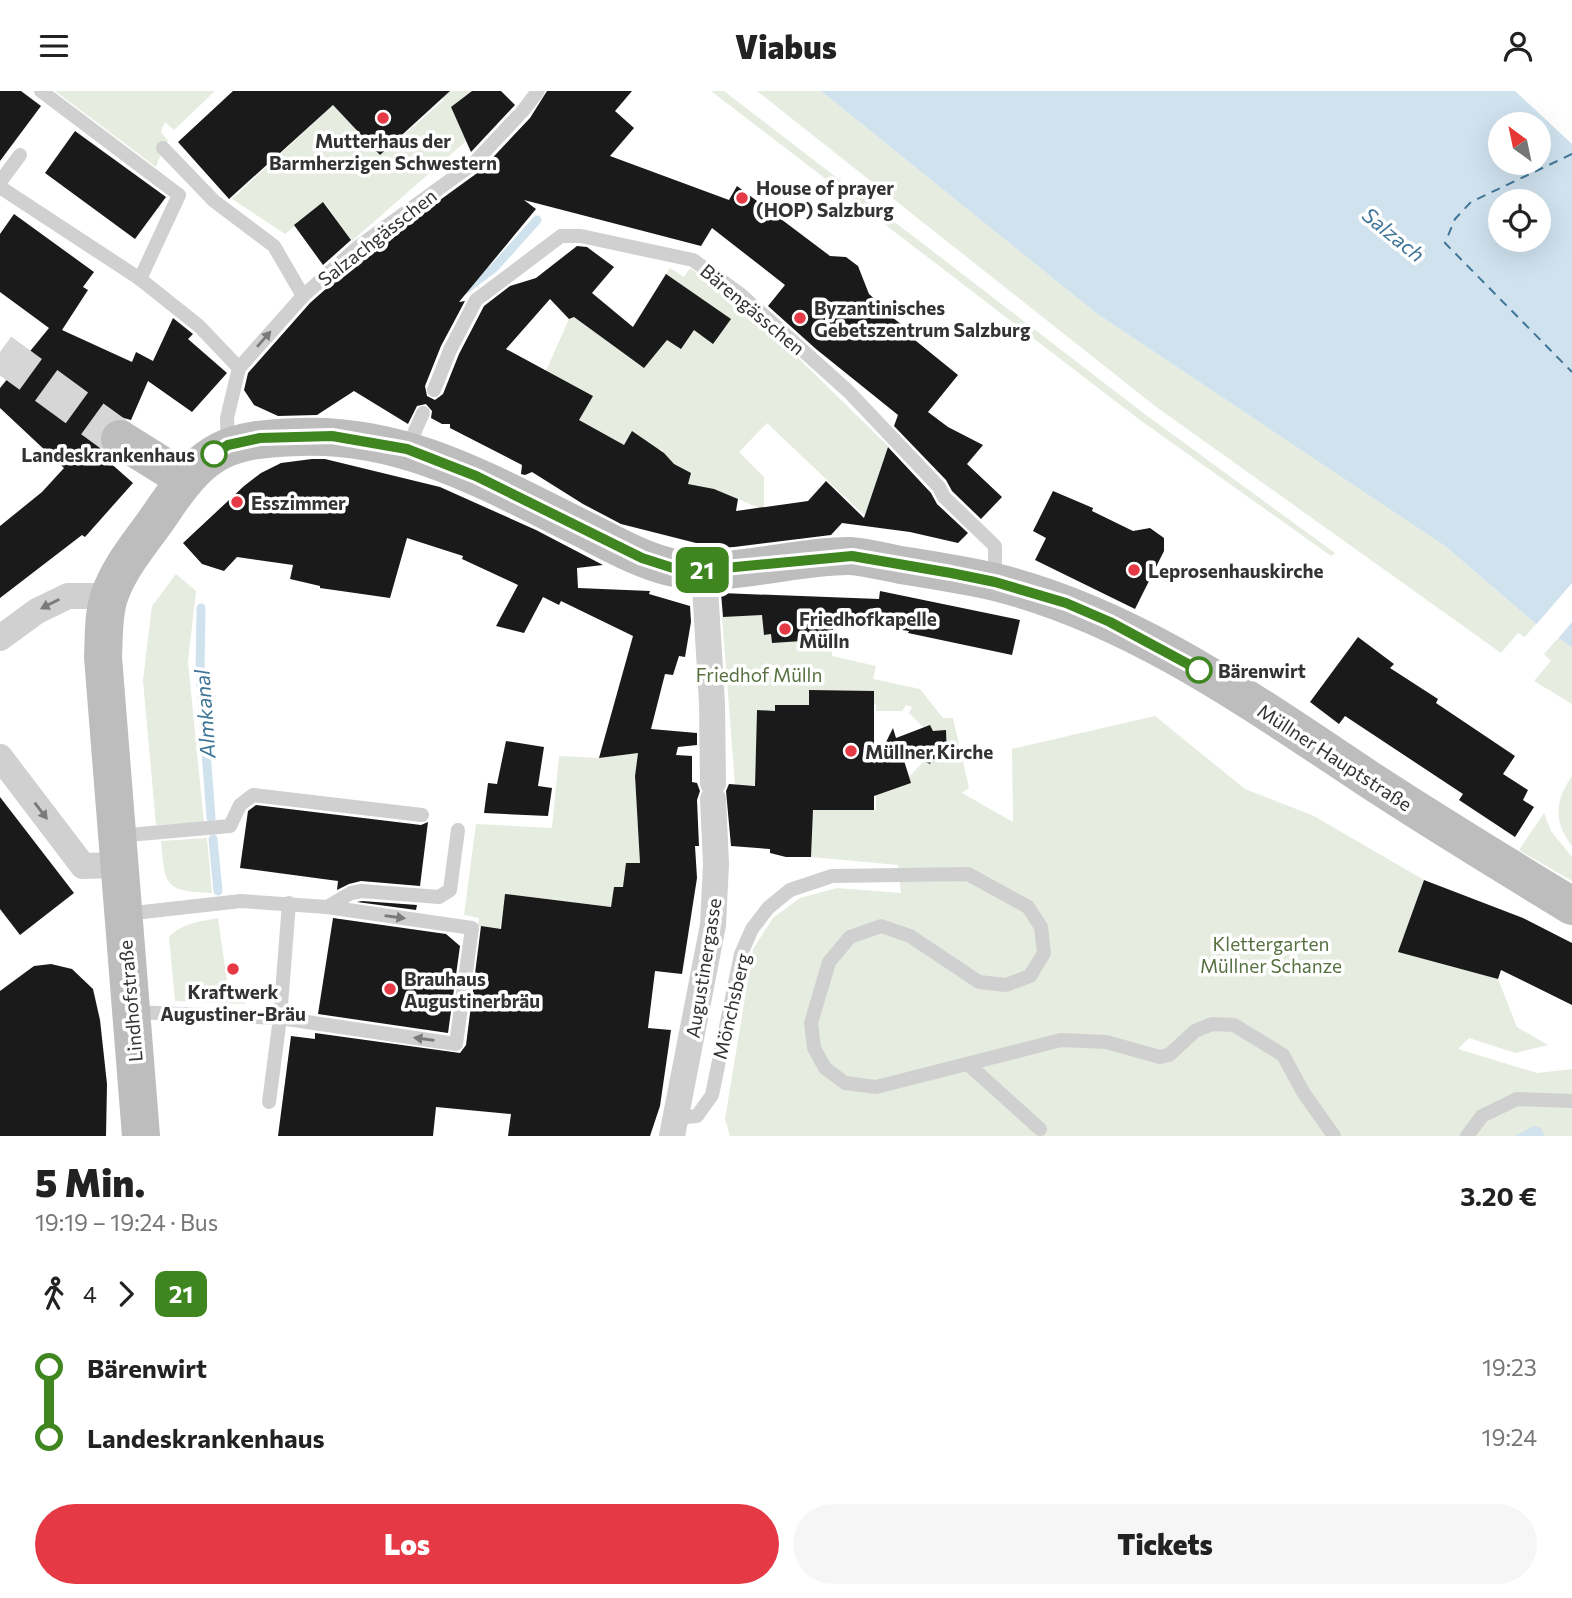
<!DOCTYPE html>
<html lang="de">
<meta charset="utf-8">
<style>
:root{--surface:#fff;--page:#f6f6f6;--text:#222;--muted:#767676;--accent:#e63946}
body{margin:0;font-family:Commissioner,sans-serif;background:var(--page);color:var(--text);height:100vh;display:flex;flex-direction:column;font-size:26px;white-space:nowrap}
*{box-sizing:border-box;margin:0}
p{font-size:23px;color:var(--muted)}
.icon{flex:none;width:38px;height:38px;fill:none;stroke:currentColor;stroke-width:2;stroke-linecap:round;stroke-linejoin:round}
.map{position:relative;height:1045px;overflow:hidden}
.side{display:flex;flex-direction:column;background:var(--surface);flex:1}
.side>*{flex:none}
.badge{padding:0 14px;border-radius:10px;font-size:24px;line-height:46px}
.needle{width:46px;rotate:327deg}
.controls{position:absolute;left:1488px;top:21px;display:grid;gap:14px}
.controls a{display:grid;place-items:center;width:63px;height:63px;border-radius:50%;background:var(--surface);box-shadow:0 7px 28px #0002;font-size:35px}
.map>.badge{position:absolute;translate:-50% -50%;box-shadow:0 0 0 4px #fff}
.legs{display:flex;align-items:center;gap:10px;height:77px;padding:0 35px;font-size:23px}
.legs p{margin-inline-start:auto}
.head{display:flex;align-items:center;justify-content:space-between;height:119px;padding:0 35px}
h1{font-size:38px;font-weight:800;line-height:52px}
.action{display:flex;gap:14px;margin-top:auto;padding:14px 35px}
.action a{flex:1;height:80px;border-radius:42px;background:var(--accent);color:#fff;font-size:28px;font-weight:800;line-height:80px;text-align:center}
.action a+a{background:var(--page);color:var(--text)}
ul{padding:0 35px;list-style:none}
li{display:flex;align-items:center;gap:24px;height:70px;font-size:26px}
li i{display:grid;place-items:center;width:10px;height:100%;margin:0 9px;background:currentColor}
li i::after{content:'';width:18px;height:18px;margin:-9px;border:5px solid;border-radius:50%;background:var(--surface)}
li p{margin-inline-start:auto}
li:first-child i{background:linear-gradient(#0000 50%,currentColor 0)}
li:last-child i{background:linear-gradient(currentColor 50%,#0000 0)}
header{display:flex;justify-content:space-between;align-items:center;height:91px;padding:0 35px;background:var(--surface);font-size:32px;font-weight:800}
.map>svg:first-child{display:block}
</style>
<header><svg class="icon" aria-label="menu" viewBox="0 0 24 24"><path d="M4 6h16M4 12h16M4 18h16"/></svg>Viabus<svg class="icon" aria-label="person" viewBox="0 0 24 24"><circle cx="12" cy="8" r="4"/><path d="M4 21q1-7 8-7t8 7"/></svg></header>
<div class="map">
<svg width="1572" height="1045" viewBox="0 0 1572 1045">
<rect width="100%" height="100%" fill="#fff"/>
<g fill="#e6ecdf">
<path d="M 55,0 L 215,0 L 174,39 L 165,31 L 161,41 L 168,50 L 163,57 L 156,76 Z"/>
<path d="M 437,0 L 472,0 L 451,16 L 466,50 L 352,150 L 324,111 L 285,143 L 232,108 L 333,14 L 380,64 L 444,9 Z"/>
<path d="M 711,0 L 724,0 L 1146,324 L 1335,462 L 1331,465 L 1140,329 Z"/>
<path d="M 757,0 L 821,0 L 1096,222 L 1445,455 L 1536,533 L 1525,546 L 1518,542 L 1501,562 L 1155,315 Z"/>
<path d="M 670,177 L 684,186 L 690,177 L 743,213 L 888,355 L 865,425 L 767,332 L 739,361 L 764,386 L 764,419 L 738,408 L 695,400 L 696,395 L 688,393 L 661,358 L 658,360 L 632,341 L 620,360 L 618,351 L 569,327 L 581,325 L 593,305 L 546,280 L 569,228 L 574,226 L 618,258 Z"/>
<path d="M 176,483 L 196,500 L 188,571 L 204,732 L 156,734 L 143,589 L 152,515 Z"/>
<path d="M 771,523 L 763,534 L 764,544 L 771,543 L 772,552 L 807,548 L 832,549 L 832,565 L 876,575 L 873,588 L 920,598 L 943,627 L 953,627 L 969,697 L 962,702 L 1013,731 L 1012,658 L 1155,625 L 1245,698 L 1314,725 L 1424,789 L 1398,861 L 1498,888 L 1517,936 L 1548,954 L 1515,962 L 1469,947 L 1458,958 L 1537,982 L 1572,978 L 1572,1045 L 730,1045 L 725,1028 L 753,858 L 773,827 L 800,807 L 837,797 L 901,802 L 898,774 L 811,766 L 813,708 L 839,719 L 876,719 L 876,688 L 906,694 L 911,692 L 909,686 L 924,670 L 930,673 L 932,668 L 946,669 L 946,640 L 933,640 L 930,635 L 924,637 L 909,622 L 912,616 L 906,614 L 902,620 L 876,620 L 876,614 L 874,613 L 809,614 L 807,614 L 807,619 L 775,614 L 775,620 L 757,620 L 755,694 L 735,694 L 722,526 Z"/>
<path d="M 1558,547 L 1572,556 L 1572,613 L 1534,590 L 1551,570 L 1544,563 Z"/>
<path d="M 638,662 L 635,685 L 640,772 L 623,796 L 614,796 L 611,816 L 506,803 L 500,838 L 478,835 L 479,827 L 464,824 L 476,733 L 552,737 L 559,665 L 599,667 Z"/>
<path d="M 1572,685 L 1572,755 C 1553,731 1555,709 1572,685 Z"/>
<path d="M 1544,722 L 1551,740 L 1572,766 L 1572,790 L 1519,759 Z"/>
<path d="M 207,747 L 212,802 C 165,800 165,796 161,750 Z"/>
<path d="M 218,827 L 229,905 L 245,904 L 245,913 L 175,910 L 169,846 C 182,832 199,831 218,827 Z"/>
</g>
<g fill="#cfe2ee" fill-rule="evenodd">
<path d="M 821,0 L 1515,0 L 1572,53 L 1572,556 L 1536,533 L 1445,455 L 1096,222 ZM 1500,33 L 1538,33 L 1538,72 L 1500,72 ZM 1500,110 L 1538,110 L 1538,149 L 1500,149 Z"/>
<path d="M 1534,1035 L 1541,1037 L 1545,1045 L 1515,1045 Z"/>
</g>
<path fill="#fff" d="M 1572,492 L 1572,531 L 1556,550 L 1534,536 Z"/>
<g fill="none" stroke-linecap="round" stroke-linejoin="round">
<g stroke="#cfe2ee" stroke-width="9">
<path d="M 466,198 L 494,177 L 537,129"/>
<path d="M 201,517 L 200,580 L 211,727"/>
<path d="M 213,748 L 218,800"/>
</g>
<path stroke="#3f7597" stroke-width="2" stroke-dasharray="9 7" stroke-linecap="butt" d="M 1572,63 L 1471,111 L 1455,128 L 1445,152 L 1572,281"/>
</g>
<g fill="#1a1a1a">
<path d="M 0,0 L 21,0 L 41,15 L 0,70 Z"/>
<path d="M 233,0 L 450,0 L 380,64 L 333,14 L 229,108 L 178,51 Z"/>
<path d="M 472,0 L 501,0 L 515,14 L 471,61 L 451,16 Z"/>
<path d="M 547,0 L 632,0 L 615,20 L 634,37 L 610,65 L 729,109 L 737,95 L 830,165 L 846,166 L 858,175 L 869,203 L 879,212 L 877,214 L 907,238 L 905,241 L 958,284 L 928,321 L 948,336 L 983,354 L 967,373 L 1002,406 L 981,428 L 952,400 L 946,389 L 894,335 L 898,324 L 816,258 L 768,215 L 785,194 L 712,137 L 701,155 L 524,109 L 536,118 L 459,211 L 465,210 L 441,255 L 425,295 L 427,305 L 435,309 L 443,303 L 459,263 L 484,215 L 510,195 L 536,187 L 577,155 L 587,156 L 614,176 L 592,202 L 633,236 L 666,183 L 731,228 L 713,253 L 694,239 L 681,258 L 667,249 L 644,277 L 574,226 L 569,228 L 550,208 L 506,258 L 593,305 L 579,329 L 624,354 L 632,340 L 664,362 L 674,373 L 691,382 L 688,393 L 714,398 L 738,408 L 736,420 L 808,410 L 826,390 L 864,427 L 888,356 L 931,402 L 937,413 L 968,442 L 958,452 L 910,441 L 842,432 L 831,444 L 734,456 L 720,457 L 700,453 L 621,433 L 583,413 L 532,381 L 525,384 L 521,383 L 522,374 L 450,337 L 450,333 L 442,333 L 431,327 L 432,320 L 426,313 L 417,315 L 408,333 L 354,300 L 317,324 L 278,325 L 254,314 L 244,299 L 248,282 L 310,212 L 364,164 L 480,80 L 530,27 Z"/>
<path d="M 75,40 L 166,106 L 135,148 L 45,82 Z"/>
<path d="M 323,111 L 351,149 L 323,174 L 294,134 Z"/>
<path d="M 14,123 L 94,181 L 83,196 L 88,199 L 62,239 L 132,271 L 136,261 L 153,270 L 173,227 L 193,243 L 188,248 L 227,282 L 192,321 L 148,290 L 131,329 L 120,326 L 110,328 L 102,336 L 98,347 L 100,358 L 109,367 L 107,369 L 133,392 L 85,446 L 82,444 L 0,507 L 0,435 L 42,401 L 64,377 L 0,317 L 0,297 L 49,237 L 0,201 L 0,143 Z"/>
<path d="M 312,368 L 325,368 L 440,396 L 536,439 L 603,474 L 577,477 L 578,497 L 650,500 L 649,503 L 690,515 L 691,531 L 685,566 L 679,565 L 673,584 L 665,583 L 651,638 L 697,642 L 697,654 L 678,656 L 676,664 L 692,665 L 692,691 L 697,692 L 700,700 L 697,709 L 699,755 L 695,755 L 697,787 L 682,883 L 655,880 L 648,937 L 671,939 L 660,1015 L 650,1045 L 508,1045 L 511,1023 L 436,1016 L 433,1045 L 278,1045 L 291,945 L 315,948 L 315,942 L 460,962 L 466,954 L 481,835 L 501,838 L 505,803 L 611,816 L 614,796 L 623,796 L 626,772 L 640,772 L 635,685 L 638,662 L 599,667 L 633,545 L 561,510 L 559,514 L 543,506 L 524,542 L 496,535 L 518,494 L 462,468 L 463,465 L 407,447 L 390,507 L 320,497 L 320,495 L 290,488 L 293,474 L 237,466 L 224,480 L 202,473 L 183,452 L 244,395 L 261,382 L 281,372 Z"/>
<path d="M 1053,400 L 1093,417 L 1092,420 L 1133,440 L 1150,437 L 1164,447 L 1164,460 L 1135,518 L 1035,469 L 1046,447 L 1033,440 Z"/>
<path d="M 880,500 L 1020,529 L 1012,564 L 908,542 L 909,540 L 887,537 L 887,534 L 834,522 L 832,548 L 772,552 L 771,543 L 764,544 L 762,524 L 723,526 L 721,502 L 879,508 Z"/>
<path d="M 1358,546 L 1394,573 L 1390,577 L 1438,608 L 1436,612 L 1515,665 L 1503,683 L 1528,699 L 1523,709 L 1534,716 L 1515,746 L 1459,709 L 1463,703 L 1345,625 L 1339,633 L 1310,611 Z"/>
<path d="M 809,599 L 874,600 L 874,673 L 884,653 L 882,652 L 886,651 L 893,637 L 896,647 L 930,634 L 933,640 L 946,639 L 947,669 L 932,668 L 930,673 L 901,660 L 911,692 L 874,705 L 874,719 L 813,719 L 811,766 L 786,766 L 770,762 L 770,758 L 731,755 L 726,700 L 729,693 L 755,695 L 757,619 L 775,620 L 775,614 L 809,614 Z"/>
<path d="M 506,650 L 544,656 L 538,695 L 552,697 L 548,725 L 484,722 L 488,692 L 497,693 Z"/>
<path d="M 0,706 L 74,802 L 20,844 L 0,818 Z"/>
<path d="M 256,714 L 421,734 L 428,731 L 420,795 L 361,790 L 349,793 L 337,799 L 338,790 L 240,777 L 248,720 Z"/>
<path d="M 1424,789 L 1523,827 L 1572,852 L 1572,914 L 1501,879 L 1498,888 L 1398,861 Z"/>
<path d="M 362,810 L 417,814 L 416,819 L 357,811 Z"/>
<path d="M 333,827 L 446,843 L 460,855 L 448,942 L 318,923 Z"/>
<path d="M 51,873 L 72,878 L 93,898 L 100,929 L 107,993 L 106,1045 L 0,1045 L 0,900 L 34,875 Z"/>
</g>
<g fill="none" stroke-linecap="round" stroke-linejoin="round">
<path stroke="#d6d6d6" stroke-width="38" stroke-dasharray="38 19" stroke-linecap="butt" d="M 0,261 L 120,348"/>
<g stroke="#d0d0d0" stroke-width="14">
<path d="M 41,0 L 179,104 L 140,188"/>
<path d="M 522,21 L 538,0"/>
<path d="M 163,57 L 214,110 L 274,155 L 303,205"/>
<path d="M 0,91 L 20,64"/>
<path d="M 0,96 L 140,188 L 199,235 L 239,277"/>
<path d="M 434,299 L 450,259 L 476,209 L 561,145 L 581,145 L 693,169 L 740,203 L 849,301 L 939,396 L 944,406 L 995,455 L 995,490"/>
<path d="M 228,353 L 227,327 L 239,277 L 303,205 L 358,156 L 474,72 L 518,25"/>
<path d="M 407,358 L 423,322"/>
<path d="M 117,745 L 230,735 L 240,714 L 253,704 L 422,724"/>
<path d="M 327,816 L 351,802 L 362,800 L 439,806 L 450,799 L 458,739"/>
<path d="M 125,823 L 241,810 L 327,816 L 472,837 L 456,953 L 280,927 L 133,921"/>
<path d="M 969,974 L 1040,1038"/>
<path d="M 269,1011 L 280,927 L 289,812"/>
<path d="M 677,1027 L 697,1025 L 712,1004 L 741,863 L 752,838 L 768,817 L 790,799 L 832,785 L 968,783 L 1028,816 L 1041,836 L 1044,862 L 1030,885 L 1006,894 L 979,891 L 910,845 L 881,835 L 850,846 L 829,871 L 811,932 L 814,957 L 825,977 L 845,992 L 876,996 L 1061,949 L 1106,951 L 1160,966 L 1169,964 L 1195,940 L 1212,933 L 1234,934 L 1283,964 L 1303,1001 L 1334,1045"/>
<path d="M 1467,1045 L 1482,1025 L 1517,1008 L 1572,1010"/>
</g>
<g stroke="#d0d0d0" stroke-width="26">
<path d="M 704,479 L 712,612 L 713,692"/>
<path d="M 0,547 L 37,520 L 68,505 L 109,505"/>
<path d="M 0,666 L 83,775 L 119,774"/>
<path d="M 672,1045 L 713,834 L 716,773 L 713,708"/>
</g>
<g stroke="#bdbdbd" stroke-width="38">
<path d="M 120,348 L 184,388"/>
<path d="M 141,1045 L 103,566 C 104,546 103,525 109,506 C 120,473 145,447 164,418 C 205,357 228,348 300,346 C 403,342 486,390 575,434 C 606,449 637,468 670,476 C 724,489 795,464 850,465 C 867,466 885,471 901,474 C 932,479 964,484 995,491 C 1132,525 1251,610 1367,687 C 1434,731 1503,773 1572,815"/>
</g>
</g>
<defs><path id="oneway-solid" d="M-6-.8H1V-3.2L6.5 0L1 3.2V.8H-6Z" transform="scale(1.75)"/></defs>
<g fill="#7a7a7a">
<use href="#oneway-solid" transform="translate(264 248) rotate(-49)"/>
<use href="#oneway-solid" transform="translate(50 513) rotate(153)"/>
<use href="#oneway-solid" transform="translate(41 720) rotate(53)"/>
<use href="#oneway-solid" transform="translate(395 826) rotate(8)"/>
<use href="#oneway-solid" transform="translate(424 948) rotate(-172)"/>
</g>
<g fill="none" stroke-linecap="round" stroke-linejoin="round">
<g stroke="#fff" stroke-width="16">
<path id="line-1" d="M 214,363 L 228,354 L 260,347 L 332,345 L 407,358 L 476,385 L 642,467 L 673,477 L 704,479 L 852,465 L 951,482 L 995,491 L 1066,512 L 1110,531 L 1199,579"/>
</g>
<use href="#line-1" stroke="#3f8621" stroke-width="10"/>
</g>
<g fill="#e63946" stroke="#fff" stroke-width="2.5">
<circle cx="383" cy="27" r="7"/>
<circle cx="742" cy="107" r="7"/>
<circle cx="800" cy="227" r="7"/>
<circle cx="237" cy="411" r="7"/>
<circle cx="1134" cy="479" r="7"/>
<circle cx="785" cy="538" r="7"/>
<circle cx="851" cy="660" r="7"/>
<circle cx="233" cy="878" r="7"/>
<circle cx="390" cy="898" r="7"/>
</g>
<g fill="#fff" stroke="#3f8621" stroke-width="3.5">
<circle cx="214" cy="363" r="12"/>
<circle cx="1199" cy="579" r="12"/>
</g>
<g text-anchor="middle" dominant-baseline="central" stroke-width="7" stroke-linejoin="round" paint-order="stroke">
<g font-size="19" font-weight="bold" fill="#333" stroke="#fff" text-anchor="start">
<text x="383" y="49" text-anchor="middle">Mutterhaus der<tspan x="383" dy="22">Barmherzigen Schwestern</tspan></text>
<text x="756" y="96">House of prayer<tspan x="756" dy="22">(HOP) Salzburg</tspan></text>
<text x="814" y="216">Byzantinisches<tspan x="814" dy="22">Gebetszentrum Salzburg</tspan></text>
<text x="251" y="411">Esszimmer</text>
<text x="1148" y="479">Leprosenhauskirche</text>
<text x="799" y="527">Friedhofkapelle<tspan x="799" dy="22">Mülln</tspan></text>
<text x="865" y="660">Müllner Kirche</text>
<text x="404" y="887">Brauhaus<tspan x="404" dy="22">Augustinerbräu</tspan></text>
<text x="233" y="900" text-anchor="middle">Kraftwerk<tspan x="233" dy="22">Augustiner-Bräu</tspan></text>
</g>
<g font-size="19" fill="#333" stroke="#fff">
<text transform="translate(377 146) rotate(-38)">Salzachgässchen</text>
<text transform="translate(753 218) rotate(40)">Bärengässchen</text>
<text transform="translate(1335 666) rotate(33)">Müllner Hauptstraße</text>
<text transform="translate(703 877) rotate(-81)">Augustinergasse</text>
<text transform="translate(130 910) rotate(-95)">Lindhofstraße</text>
<text transform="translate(731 915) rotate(-77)">Mönchsberg</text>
</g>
<g font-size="19" font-weight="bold" fill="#333" stroke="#fff" text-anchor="end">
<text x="195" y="363">Landeskrankenhaus</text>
<text x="1218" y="579" text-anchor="start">Bärenwirt</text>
</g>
<g font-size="19" fill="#56703f" stroke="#fff">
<text x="759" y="583">Friedhof Mülln</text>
<text x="1271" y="852">Klettergarten<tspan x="1271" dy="22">Müllner Schanze</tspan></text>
</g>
<g font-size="21" font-style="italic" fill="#3f7597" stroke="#fff">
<text transform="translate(1394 143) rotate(39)">Salzach</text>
<text transform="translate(204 623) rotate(-94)">Almkanal</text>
</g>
</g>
</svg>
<div class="controls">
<a><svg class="needle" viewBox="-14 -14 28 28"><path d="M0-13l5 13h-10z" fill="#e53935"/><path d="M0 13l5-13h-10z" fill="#767676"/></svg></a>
<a><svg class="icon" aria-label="locate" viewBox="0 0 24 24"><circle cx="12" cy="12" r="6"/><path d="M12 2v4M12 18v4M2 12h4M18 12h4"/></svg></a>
</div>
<b class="badge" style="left:702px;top:479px;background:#3f8621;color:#fff">21</b>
</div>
<section class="side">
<div class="head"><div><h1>5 Min.</h1><p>19:19 – 19:24 · Bus</p></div><b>3.20 €</b></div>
<div class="legs"><svg class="icon" aria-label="walk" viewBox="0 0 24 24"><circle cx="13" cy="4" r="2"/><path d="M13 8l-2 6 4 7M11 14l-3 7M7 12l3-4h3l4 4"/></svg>4<svg class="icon" aria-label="forward" viewBox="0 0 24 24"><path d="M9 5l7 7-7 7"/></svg><b class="badge" style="background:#3f8621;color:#fff">21</b></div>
<ul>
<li><i style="color:#3f8621"></i><b>Bärenwirt</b><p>19:23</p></li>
<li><i style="color:#3f8621"></i><b>Landeskrankenhaus</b><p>19:24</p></li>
</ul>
<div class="action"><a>Los</a><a>Tickets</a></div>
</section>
